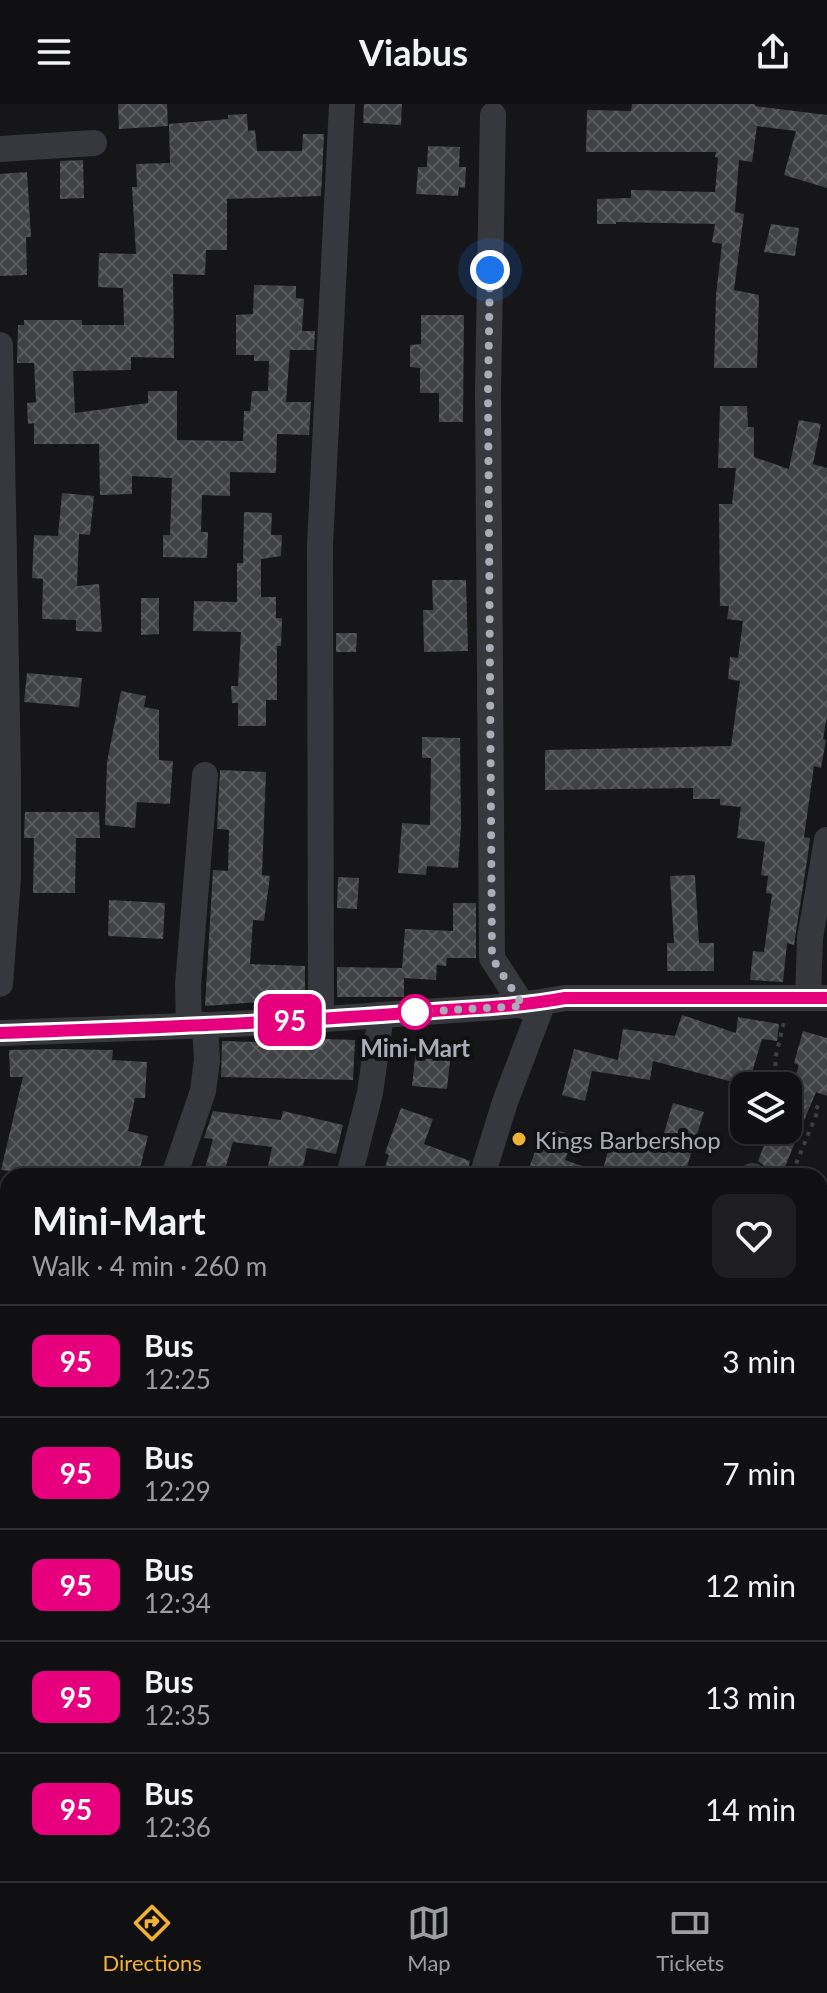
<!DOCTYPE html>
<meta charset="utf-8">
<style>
:root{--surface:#101012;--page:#1e1e20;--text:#f1f3f6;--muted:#9c9d9f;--line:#303032;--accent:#f2b134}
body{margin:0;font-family:Lato,sans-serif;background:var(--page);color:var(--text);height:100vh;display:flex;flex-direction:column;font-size:30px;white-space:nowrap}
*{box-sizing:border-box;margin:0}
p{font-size:26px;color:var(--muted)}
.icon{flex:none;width:44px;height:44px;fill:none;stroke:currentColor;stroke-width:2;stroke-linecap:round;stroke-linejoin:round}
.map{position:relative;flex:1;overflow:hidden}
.drawer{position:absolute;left:0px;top:1064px;width:828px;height:714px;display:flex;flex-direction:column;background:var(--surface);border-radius:24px 24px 0 0;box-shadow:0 2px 6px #0004,0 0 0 2px var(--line)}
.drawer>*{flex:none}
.badge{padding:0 16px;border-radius:12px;font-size:28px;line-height:52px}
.buttons{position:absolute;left:730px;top:968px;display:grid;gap:16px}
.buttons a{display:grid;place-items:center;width:72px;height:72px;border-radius:16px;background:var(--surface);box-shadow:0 2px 6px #0004,0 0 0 2px var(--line);font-size:40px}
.you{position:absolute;width:40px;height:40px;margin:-20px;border:6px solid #fff;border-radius:50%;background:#1a73e8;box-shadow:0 0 0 12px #1a73e833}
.map>.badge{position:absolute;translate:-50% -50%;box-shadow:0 0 0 4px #fff}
.round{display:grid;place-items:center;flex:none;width:84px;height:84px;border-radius:16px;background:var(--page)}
.overview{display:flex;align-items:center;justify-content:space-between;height:136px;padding:0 32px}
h1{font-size:38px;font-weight:700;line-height:60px}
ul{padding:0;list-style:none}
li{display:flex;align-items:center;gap:24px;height:112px;padding:0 32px;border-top:2px solid var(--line)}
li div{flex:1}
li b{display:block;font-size:30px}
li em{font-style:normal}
li .badge{min-width:88px;font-weight:700;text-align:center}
header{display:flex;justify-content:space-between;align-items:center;height:104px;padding:0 32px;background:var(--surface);font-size:36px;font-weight:700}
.tab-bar{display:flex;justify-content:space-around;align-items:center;height:112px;border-top:2px solid var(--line);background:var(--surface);font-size:22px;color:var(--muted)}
.tab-bar a{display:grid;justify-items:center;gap:4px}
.tab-bar .on{color:var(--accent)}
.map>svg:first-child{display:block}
</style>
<header><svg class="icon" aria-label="menu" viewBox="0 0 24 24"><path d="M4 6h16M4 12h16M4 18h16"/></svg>Viabus<svg class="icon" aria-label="share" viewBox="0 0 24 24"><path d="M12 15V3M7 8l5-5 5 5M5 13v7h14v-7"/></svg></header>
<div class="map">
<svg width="827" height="1777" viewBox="0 0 827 1777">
<defs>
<pattern id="building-cross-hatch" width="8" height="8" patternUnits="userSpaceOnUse" patternTransform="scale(2)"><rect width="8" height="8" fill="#404145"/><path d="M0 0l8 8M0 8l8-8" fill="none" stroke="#595a5e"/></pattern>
</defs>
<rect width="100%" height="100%" fill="#161618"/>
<g fill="url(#building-cross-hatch)">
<path d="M 118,0 L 167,0 L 168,22 L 119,25 Z"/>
<path d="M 364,0 L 402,0 L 401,21 L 363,19 Z"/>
<path d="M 632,0 L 755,0 L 755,2 L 827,11 L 827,84 L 784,71 L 796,27 L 757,22 L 752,58 L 739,56 L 735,108 L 744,110 L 734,186 L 759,191 L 757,264 L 714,264 L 716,191 L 722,140 L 712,138 L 715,120 L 616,118 L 616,120 L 597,120 L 597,95 L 631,94 L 631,86 L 715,88 L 718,54 L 715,53 L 716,48 L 586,48 L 587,6 L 631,7 Z"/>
<path d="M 247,10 L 248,27 L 255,26 L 257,47 L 302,47 L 303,30 L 324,30 L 321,92 L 227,95 L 227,146 L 206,146 L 205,171 L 173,170 L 174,254 L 131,253 L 131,266 L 73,267 L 75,309 L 148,299 L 148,287 L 177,287 L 177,336 L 243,337 L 244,307 L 250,307 L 252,287 L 268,287 L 269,257 L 254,257 L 254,251 L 236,251 L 236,211 L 253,210 L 254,181 L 296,182 L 296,194 L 304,195 L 302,227 L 315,227 L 314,246 L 290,246 L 286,298 L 311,298 L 309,331 L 277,330 L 276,369 L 230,368 L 230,392 L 202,391 L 201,428 L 208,428 L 207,454 L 163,453 L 163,431 L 170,431 L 172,374 L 132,372 L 132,390 L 100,391 L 99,340 L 34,340 L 34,319 L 28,320 L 27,299 L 36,298 L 34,259 L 17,259 L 18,221 L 24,221 L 24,216 L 82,216 L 82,221 L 124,221 L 123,184 L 98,183 L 99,149 L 136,150 L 132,83 L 137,83 L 136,60 L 170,59 L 169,20 L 228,15 L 228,11 Z"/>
<path d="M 428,42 L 460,43 L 459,63 L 466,63 L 465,84 L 459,83 L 458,92 L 416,90 L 418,63 L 427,63 Z"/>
<path d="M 83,56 L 84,94 L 60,95 L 60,57 Z"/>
<path d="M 27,68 L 31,133 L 26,133 L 27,171 L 0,172 L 0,70 Z"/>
<path d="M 771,120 L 799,124 L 795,152 L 764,148 Z"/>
<path d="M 421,211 L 464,211 L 463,318 L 439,318 L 439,289 L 420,289 L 420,264 L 410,263 L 410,241 L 421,240 Z"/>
<path d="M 720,302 L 747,302 L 748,323 L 754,323 L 754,353 L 789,365 L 799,316 L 821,320 L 813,360 L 827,364 L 827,612 L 823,635 L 826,636 L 821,664 L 814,662 L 804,733 L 810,734 L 808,750 L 794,841 L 787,839 L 783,878 L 750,876 L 753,847 L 764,848 L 772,790 L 766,789 L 768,772 L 761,771 L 765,738 L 737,734 L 741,703 L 720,701 L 720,695 L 693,695 L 693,684 L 545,686 L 545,646 L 731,642 L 740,577 L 728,575 L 730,553 L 738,554 L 743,517 L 727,515 L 729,502 L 720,502 L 719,400 L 732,400 L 736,364 L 718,364 Z"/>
<path d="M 62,389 L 94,392 L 90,431 L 79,430 L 77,482 L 99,480 L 102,528 L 76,527 L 76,516 L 42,515 L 43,475 L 32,474 L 34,431 L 58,432 Z"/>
<path d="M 244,408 L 272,409 L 271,431 L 282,431 L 281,452 L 261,455 L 261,493 L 276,493 L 276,514 L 282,514 L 281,542 L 277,542 L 277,596 L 266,596 L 266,622 L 238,622 L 238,599 L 232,599 L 231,582 L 238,582 L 241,528 L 193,527 L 194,497 L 237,498 L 237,459 L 243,459 Z"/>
<path d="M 432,476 L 466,476 L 468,547 L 424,548 L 423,506 L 433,506 Z"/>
<path d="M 141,494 L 159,494 L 159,530 L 141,531 Z"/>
<path d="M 336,529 L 357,529 L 356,548 L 336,548 Z"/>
<path d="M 27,569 L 82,574 L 79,603 L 24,598 Z"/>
<path d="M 121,587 L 146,592 L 144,603 L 159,606 L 159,656 L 173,657 L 170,700 L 137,698 L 135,724 L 105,721 L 107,658 Z"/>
<path d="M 422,633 L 460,634 L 461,723 L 458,764 L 427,762 L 426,771 L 398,769 L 402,719 L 430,721 L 431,654 L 422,654 Z"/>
<path d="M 220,666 L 266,668 L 262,771 L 270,772 L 264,817 L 253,816 L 250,860 L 305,862 L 305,894 L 261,893 L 261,898 L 205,902 L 213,766 L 228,767 L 229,726 L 217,725 Z"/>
<path d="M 25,708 L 99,708 L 100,734 L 76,734 L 75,789 L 33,789 L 34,734 L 24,734 Z"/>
<path d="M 695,771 L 699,839 L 714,839 L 714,867 L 667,867 L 667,839 L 674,839 L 670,772 Z"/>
<path d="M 338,773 L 359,774 L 357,805 L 337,804 Z"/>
<path d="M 109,796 L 165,799 L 163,835 L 108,832 Z"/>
<path d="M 453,799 L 476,799 L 476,854 L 447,854 L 446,862 L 437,861 L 436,876 L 404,874 L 404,893 L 337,893 L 337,863 L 402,864 L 405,825 L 453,827 Z"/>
<path d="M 682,911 L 736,929 L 738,913 L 779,920 L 777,937 L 762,935 L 748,982 L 653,957 L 650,976 L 592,967 L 585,997 L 562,991 L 574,945 L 618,956 L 623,925 L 675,932 Z"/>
<path d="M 803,927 L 827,934 L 827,992 L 816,988 L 781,1072 L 776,1072 L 768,1069 L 766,1063 L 758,1057 L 770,1026 L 788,1026 L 788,995 L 799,961 L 794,959 Z"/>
<path d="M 294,934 L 355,936 L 353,976 L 221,973 L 222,937 L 293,939 Z"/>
<path d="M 58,945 L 113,946 L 112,956 L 147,958 L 145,994 L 135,994 L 128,1027 L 148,1032 L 138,1072 L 18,1072 L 19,1068 L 1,1066 L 23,973 L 10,973 L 9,946 Z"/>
<path d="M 416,945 L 451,948 L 447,985 L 412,982 Z"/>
<path d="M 673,999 L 704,1008 L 684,1072 L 526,1072 L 539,1037 L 548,1041 L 554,1025 L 574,1032 L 565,1056 L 602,1069 L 613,1029 L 660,1042 Z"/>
<path d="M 401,1004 L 433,1015 L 424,1040 L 470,1057 L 466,1072 L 437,1072 L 420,1066 L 418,1072 L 382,1072 L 389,1051 L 385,1049 Z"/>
<path d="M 213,1007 L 281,1016 L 283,1007 L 343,1021 L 336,1050 L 307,1044 L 301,1072 L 266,1072 L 272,1043 L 233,1038 L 223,1072 L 203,1072 L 213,1035 L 204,1034 Z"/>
</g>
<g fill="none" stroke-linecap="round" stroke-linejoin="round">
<g stroke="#3d3f44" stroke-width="4" stroke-dasharray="4 6" stroke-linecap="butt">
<path d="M 777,982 L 775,955 L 784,918"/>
<path d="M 788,990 L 819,1004 L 791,1072"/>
</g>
<g stroke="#37383d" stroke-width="26">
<path d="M 493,11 L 488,288 L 492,854 L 523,902"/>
<path d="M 0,45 L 94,39"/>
<path d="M 0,241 L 8,672 L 8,774 L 0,880"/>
<path d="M 808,894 L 810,834 L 827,736"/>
<path d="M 321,915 L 320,441 L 342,0"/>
<path d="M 189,922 L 188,881 L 205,671"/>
<path d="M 0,929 C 136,924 272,920 408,909 C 461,905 513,904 565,894 L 827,894"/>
<path d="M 174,1072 L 203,987 L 207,956 L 205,921"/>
<path d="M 349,1072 L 370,989 L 381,911"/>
<path d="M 482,1072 L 505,998 L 543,898"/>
<path d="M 752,1072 L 753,1072"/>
<path d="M 820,1100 L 827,1102"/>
<path d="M 0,1108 L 8,1111"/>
<path d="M 820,1295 L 827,1294"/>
<path d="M 0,1532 L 8,1512"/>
<path d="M 820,1542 L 827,1548"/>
<path d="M 90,1777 L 93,1770"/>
<path d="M 267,1777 L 270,1770"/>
<path d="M 433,1777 L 436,1770"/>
<path d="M 617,1777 L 620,1770"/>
</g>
</g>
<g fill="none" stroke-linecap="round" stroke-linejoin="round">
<g stroke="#fff" stroke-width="18">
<path id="line" d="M 0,929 C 140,924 280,919 420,908 C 469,904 517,903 565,894 L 827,894"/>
</g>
<use href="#line" stroke="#e6007e" stroke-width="12"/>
<path stroke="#a8adb8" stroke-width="8" stroke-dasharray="0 14.4" d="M 415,908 L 523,902 L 492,854 L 488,288 L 490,166"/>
</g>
<circle fill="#fff" stroke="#e6007e" stroke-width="4" cx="415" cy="908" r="16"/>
<circle fill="#f2b134" stroke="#111113" stroke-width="3" cx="519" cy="1035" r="8"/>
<g text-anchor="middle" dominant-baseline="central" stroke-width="8" stroke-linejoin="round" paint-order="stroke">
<g font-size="24" font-weight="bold" fill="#a8adb8" stroke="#111113">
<text x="415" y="943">Mini-Mart</text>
</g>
<g font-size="24" fill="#a8adb8" stroke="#111113" text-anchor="start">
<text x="535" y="1035">Kings Barbershop</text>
</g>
</g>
</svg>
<div class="buttons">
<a><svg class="icon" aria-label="layers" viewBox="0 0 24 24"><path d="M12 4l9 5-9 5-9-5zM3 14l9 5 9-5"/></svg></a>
</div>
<div class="you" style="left:490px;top:166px"></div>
<b class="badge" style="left:290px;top:916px;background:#e6007e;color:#fff">95</b>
<section class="drawer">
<div class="overview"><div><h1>Mini-Mart</h1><p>Walk · 4 min · 260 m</p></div><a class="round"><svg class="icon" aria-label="heart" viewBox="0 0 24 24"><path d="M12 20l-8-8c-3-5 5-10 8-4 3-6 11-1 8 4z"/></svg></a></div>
<ul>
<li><span class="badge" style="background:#e6007e;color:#fff">95</span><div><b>Bus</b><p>12:25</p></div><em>3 min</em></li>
<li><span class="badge" style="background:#e6007e;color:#fff">95</span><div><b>Bus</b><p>12:29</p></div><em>7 min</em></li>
<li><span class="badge" style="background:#e6007e;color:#fff">95</span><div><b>Bus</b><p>12:34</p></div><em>12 min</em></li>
<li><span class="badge" style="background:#e6007e;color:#fff">95</span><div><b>Bus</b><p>12:35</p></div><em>13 min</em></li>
<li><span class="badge" style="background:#e6007e;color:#fff">95</span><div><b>Bus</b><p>12:36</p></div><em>14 min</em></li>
</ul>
</section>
</div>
<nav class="tab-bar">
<a class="on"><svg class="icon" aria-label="directions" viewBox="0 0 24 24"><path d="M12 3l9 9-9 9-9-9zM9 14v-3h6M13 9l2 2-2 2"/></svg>Directions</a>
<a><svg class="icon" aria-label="map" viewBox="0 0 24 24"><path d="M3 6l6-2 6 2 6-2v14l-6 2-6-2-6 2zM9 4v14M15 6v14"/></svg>Map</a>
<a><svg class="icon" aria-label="tickets" viewBox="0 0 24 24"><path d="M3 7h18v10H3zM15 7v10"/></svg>Tickets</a>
</nav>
